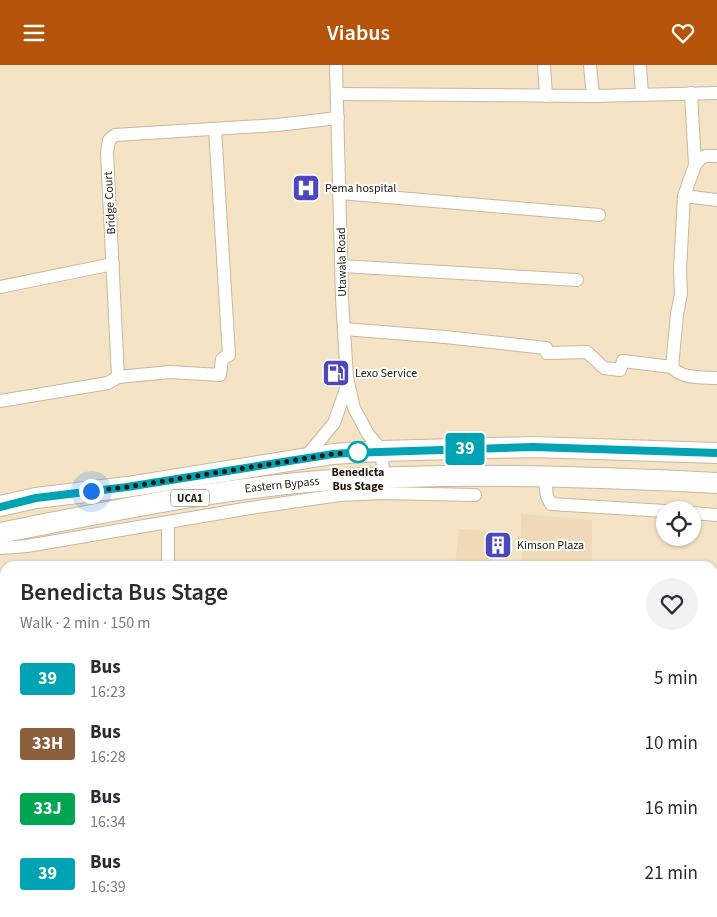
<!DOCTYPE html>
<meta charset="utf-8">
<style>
:root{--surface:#fff;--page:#f2f2f3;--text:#2b2b33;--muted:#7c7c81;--accent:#b45309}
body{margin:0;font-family:"Source Sans 3",sans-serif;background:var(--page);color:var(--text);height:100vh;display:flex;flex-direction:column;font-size:19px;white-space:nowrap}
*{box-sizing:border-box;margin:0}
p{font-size:16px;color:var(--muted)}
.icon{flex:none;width:28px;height:28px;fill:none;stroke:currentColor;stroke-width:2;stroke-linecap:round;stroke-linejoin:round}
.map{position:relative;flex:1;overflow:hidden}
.details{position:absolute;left:0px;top:496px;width:718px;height:356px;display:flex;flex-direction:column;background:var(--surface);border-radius:15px 15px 0 0;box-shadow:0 1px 4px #0004}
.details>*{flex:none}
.badge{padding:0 10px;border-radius:4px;font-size:18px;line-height:32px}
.tools{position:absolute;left:656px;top:436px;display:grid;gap:10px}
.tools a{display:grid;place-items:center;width:45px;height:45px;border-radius:50%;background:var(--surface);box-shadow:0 1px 4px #0004;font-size:25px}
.you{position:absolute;width:25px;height:25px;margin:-12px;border:4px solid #fff;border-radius:50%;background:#1a73e8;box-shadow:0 0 0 8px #1a73e833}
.map>.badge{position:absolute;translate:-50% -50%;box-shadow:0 0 0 2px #fff}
.round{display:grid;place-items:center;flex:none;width:52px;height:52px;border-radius:26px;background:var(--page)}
.head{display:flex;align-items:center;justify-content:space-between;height:85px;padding:0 20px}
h1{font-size:24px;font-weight:600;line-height:38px}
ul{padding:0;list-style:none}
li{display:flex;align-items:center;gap:15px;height:65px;padding:0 20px}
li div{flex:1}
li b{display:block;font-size:19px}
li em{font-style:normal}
li .badge{min-width:55px;font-weight:700;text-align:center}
header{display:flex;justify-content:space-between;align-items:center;height:65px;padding:0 20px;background:var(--accent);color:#fff;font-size:22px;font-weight:600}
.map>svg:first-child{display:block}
</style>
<header><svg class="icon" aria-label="menu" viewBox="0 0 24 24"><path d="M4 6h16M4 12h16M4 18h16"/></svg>Viabus<svg class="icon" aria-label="heart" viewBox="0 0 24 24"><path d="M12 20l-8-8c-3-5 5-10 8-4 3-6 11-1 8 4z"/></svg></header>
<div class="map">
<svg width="717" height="852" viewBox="0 0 717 852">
<rect width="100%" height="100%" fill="#f5e3c6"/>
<g fill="#f0d9b6">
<path d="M 521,449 L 592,455 L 592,501 L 522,500 Z"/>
<path d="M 459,464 L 494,466 L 490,501 L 455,501 Z"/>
<path d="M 473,848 L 616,848 L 616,852 L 524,852 Z"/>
</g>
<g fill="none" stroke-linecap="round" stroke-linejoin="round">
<g stroke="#c9b79b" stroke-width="14">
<g id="street">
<path d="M 336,0 L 342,234 L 347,313 L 354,343 L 368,369 L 382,386 L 383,412"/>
<path d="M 544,0 L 546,31"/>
<path d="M 590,0 L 593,31"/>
<path d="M 640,0 L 642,30"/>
<path d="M 691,28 L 695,100"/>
<path d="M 338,29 L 593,31 L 717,28"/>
<path d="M 717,91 L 706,91 L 701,93 L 695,100 L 684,131 L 680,205 L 681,229 L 677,249 L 672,302 C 681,314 703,312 717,313"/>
<path d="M 340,128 L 599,150"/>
<path d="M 684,131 L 717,135"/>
<path d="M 342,201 L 577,215"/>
<path d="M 0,222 L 113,199"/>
<path d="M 344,264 L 445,272 L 546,283 L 547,288 L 587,287 L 604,303 L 620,305 L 623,296 L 672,302"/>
<path d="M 118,312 L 170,307 L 220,310 L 222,294 L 229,290 L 215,64"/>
<path d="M 0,336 L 108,318 L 118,312 L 107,88 L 109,75 L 115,70 L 277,60 L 338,53"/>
<path d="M 305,393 L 334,358 L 347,321"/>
<path d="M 544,411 L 547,431 L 551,439 L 665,446"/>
<path d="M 692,448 L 717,450"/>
<path d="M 0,483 L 27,481 L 244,444 L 339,430 L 383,428 L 475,430"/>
<path d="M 168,501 L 168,457"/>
<path d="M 712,538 L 717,538"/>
<path d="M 0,562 L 5,563"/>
<path d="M 712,605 L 717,606"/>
<path d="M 712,699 L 717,700"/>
<path d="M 0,734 L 5,735"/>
<path d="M 712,809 L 717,809"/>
<path d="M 0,813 L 5,814"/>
<path d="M 221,848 L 257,852"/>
<path d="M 157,852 L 157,848"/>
<path d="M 276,852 L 276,848"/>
<path d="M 431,852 L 431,848"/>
</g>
</g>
<g stroke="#c9b79b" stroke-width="22">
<g id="primary">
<path d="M 0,441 L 36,433 L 127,422 L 333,389 L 382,386 L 533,382 L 717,388"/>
<path d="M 0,468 C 110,446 220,423 332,415 C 368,412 405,412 441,411 C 533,410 625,413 717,418"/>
</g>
</g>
<use href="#street" stroke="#fff" stroke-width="12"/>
<use href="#primary" stroke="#fff" stroke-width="20"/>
</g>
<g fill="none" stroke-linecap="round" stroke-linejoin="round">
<g stroke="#fff" stroke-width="11">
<path id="line" d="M 0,442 L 36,433 L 127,422 L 333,389 L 349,388 L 533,382 L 717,388"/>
</g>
<use href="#line" stroke="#00a3b4" stroke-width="8"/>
<path stroke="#1e170d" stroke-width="5" stroke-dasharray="0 9" d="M 91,426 L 127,422 L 333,389 L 366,387 L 358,387"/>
</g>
<defs>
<g id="hospital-square" transform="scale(1.4375)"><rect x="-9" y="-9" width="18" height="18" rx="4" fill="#4b48be" stroke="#fff"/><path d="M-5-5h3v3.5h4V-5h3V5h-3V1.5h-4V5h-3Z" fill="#fff"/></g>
<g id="fuel-square" transform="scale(1.4375)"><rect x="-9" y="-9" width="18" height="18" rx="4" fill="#4b48be" stroke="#fff"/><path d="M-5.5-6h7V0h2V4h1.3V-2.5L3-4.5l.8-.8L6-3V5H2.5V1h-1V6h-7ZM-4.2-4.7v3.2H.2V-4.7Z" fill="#fff"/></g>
<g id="building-square" transform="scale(1.4375)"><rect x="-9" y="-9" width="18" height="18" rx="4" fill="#4b48be" stroke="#fff"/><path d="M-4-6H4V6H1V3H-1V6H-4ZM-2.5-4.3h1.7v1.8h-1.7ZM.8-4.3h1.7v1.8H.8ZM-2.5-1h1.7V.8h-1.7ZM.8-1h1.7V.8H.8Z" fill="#fff"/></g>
</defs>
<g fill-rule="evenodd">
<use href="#hospital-square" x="306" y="123"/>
<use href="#fuel-square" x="336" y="308"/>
<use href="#building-square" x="498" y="480"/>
</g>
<circle fill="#fff" stroke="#00a3b4" stroke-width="2.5" cx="358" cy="387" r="10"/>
<g text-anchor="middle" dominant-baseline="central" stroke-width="4" stroke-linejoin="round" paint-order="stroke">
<rect fill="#fff" stroke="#625d56" stroke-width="1" x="171" y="424.5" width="38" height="17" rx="4"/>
<g font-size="11" font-weight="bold" fill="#1e170d">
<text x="190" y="433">UCA1</text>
</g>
<g font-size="12" fill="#1e170d" stroke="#fff" text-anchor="start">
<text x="325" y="123">Pema hospital</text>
<text x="355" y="308">Lexo Service</text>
<text x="517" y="480">Kimson Plaza</text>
</g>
<g font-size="12" fill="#1e170d" stroke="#fff">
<text transform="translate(110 138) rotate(-93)">Bridge Court</text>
<text transform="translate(342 197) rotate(-91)">Utawala Road</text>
<text transform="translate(282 420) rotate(-6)">Eastern Bypass</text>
</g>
<g font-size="12" font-weight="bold" fill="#1e170d" stroke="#fff">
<text x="358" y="407">Benedicta<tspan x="358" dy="14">Bus Stage</tspan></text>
</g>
</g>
</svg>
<div class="tools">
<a><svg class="icon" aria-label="locate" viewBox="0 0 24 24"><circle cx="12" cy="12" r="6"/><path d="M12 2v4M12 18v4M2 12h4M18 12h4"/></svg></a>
</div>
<div class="you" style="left:91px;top:426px"></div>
<b class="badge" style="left:465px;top:384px;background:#00a3b4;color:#fff">39</b>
<section class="details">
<div class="head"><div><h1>Benedicta Bus Stage</h1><p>Walk · 2 min · 150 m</p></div><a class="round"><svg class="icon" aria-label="heart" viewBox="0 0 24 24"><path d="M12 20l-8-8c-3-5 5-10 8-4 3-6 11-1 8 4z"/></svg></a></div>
<ul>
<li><span class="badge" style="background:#00a3b4;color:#fff">39</span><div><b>Bus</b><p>16:23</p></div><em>5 min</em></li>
<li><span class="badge" style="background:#8b5e3c;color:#fff">33H</span><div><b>Bus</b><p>16:28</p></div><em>10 min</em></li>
<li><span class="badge" style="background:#00a651;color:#fff">33J</span><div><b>Bus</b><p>16:34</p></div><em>16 min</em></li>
<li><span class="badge" style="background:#00a3b4;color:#fff">39</span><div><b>Bus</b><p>16:39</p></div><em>21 min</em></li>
</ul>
</section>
</div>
